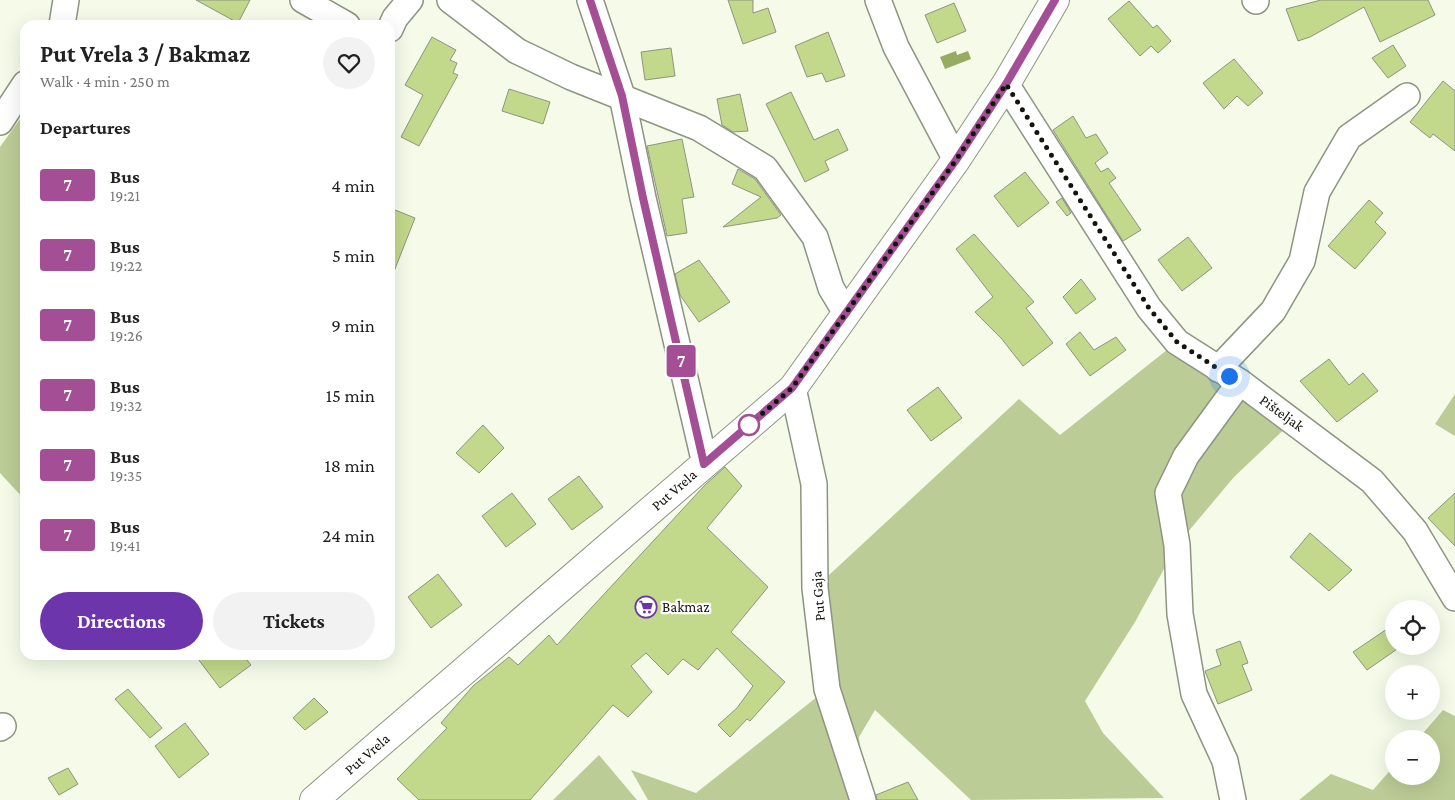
<!DOCTYPE html>
<meta charset="utf-8">
<style>
:root{--surface:#fff;--page:#f2f2f2;--text:#222;--muted:#767676;--accent:#6d35ab}
body{margin:0;font-family:"Crimson Pro",serif;background:var(--page);color:var(--text);height:100vh;display:flex;flex-direction:column;font-size:19px;white-space:nowrap}
*{box-sizing:border-box;margin:0}
p{font-size:16px;color:var(--muted)}
.icon{flex:none;width:28px;height:28px;fill:none;stroke:currentColor;stroke-width:2;stroke-linecap:round;stroke-linejoin:round}
.map{position:relative;flex:1;overflow:hidden}
.sheet{position:absolute;left:20px;top:20px;width:375px;height:640px;display:flex;flex-direction:column;background:var(--surface);border-radius:15px;box-shadow:0 5px 20px #0002}
.sheet>*{flex:none}
.badge{padding:0 10px;border-radius:4px;font-size:18px;line-height:32px}
.fabs{position:absolute;left:1385px;top:600px;display:grid;gap:10px}
.fabs a{display:grid;place-items:center;width:55px;height:55px;border-radius:50%;background:var(--surface);box-shadow:0 5px 20px #0002;font-size:25px}
.you{position:absolute;width:25px;height:25px;margin:-12px;border:4px solid #fff;border-radius:50%;background:#1a73e8;box-shadow:0 0 0 8px #1a73e833}
.map>.badge{position:absolute;translate:-50% -50%;box-shadow:0 0 0 2px #fff}
h2{padding:0 20px;font-size:19px;line-height:45px}
.round{display:grid;place-items:center;flex:none;width:52px;height:52px;border-radius:26px;background:var(--page)}
.head{display:flex;align-items:center;justify-content:space-between;height:85px;padding:0 20px}
h1{font-size:24px;font-weight:700;line-height:38px}
.button{display:flex;gap:10px;margin-top:auto;padding:10px 20px}
.button a{flex:1;height:58px;border-radius:30px;background:var(--accent);color:#fff;font-size:20px;font-weight:700;line-height:58px;text-align:center}
.button a+a{background:var(--page);color:var(--text)}
ul{padding:0;list-style:none}
li{display:flex;align-items:center;gap:15px;height:70px;padding:0 20px}
li div{flex:1}
li b{display:block;font-size:19px}
li em{font-style:normal}
li .badge{min-width:55px;font-weight:700;text-align:center}
.map>svg:first-child{display:block}
</style>
<div class="map">
<svg width="1455" height="800" viewBox="0 0 1455 800">
<rect width="100%" height="100%" fill="#f5fbe8"/>
<g fill="#bccc96">
<path d="M 25,112 L 25,500 L 0,473 L 0,147 Z"/>
<path d="M 1177,342 L 1293,421 L 1234,477 L 1177,545 L 1135,622 L 1085,701 L 1103,733 L 1164,798 L 971,800 L 875,710 L 859,737 L 865,800 L 648,800 L 631,770 L 696,793 L 827,689 L 815,588 L 1019,399 L 1060,435 Z"/>
<path d="M 1455,394 L 1455,436 L 1435,424 Z"/>
<path d="M 1443,710 L 1455,716 L 1455,800 L 1299,800 L 1331,774 L 1373,790 L 1394,766 L 1394,776 L 1431,776 L 1431,739 L 1418,739 Z"/>
<path d="M 599,755 L 637,800 L 553,800 Z"/>
</g>
<path fill="#98ac61" d="M 956,51 L 957,55 L 968,51 L 971,59 L 945,69 L 940,57 Z"/>
<g fill="#c2d88b" stroke="#8e9482">
<path d="M 196,0 L 250,0 L 238,23 Z"/>
<path d="M 728,0 L 753,0 L 753,13 L 768,8 L 776,32 L 743,44 Z"/>
<path d="M 1321,0 L 1428,0 L 1435,15 L 1380,42 L 1364,7 L 1310,37 L 1298,41 L 1286,9 Z"/>
<path d="M 1129,1 L 1153,28 L 1157,25 L 1171,41 L 1158,53 L 1151,46 L 1140,56 L 1108,19 Z"/>
<path d="M 954,3 L 966,31 L 937,43 L 925,15 Z"/>
<path d="M 828,32 L 845,76 L 826,82 L 822,73 L 807,77 L 795,46 Z"/>
<path d="M 432,37 L 456,50 L 450,60 L 457,63 L 453,73 L 458,75 L 419,146 L 401,137 L 423,95 L 405,85 Z"/>
<path d="M 1393,45 L 1406,66 L 1388,78 L 1372,58 Z"/>
<path d="M 671,48 L 675,76 L 645,80 L 641,52 Z"/>
<path d="M 1234,59 L 1263,93 L 1248,106 L 1237,96 L 1224,109 L 1203,83 Z"/>
<path d="M 1443,81 L 1455,91 L 1455,151 L 1433,134 L 1430,138 L 1410,122 Z"/>
<path d="M 509,89 L 550,102 L 543,124 L 502,111 Z"/>
<path d="M 791,92 L 814,140 L 838,129 L 848,150 L 825,161 L 829,170 L 805,182 L 766,104 Z"/>
<path d="M 740,94 L 748,131 L 733,132 L 722,125 L 717,99 Z"/>
<path d="M 1073,116 L 1086,138 L 1096,134 L 1108,153 L 1095,163 L 1101,172 L 1108,168 L 1116,178 L 1109,183 L 1141,230 L 1123,241 L 1053,130 Z"/>
<path d="M 682,139 L 694,197 L 682,199 L 687,233 L 667,236 L 647,146 Z"/>
<path d="M 738,169 L 755,179 L 781,215 L 777,218 L 723,227 L 761,197 L 732,184 Z"/>
<path d="M 1025,172 L 1049,203 L 1018,227 L 994,196 Z"/>
<path d="M 1062,198 L 1071,213 L 1067,216 L 1056,202 Z"/>
<path d="M 1369,200 L 1383,213 L 1375,222 L 1386,233 L 1355,269 L 1328,246 Z"/>
<path d="M 390,208 L 415,218 L 391,279 L 390,279 Z"/>
<path d="M 974,234 L 1034,302 L 1026,308 L 1053,343 L 1023,366 L 1001,338 L 975,312 L 993,297 L 956,249 Z"/>
<path d="M 1188,237 L 1212,268 L 1182,291 L 1158,260 Z"/>
<path d="M 699,260 L 730,302 L 699,322 L 680,295 L 675,274 Z"/>
<path d="M 1081,279 L 1096,299 L 1076,314 L 1063,297 Z"/>
<path d="M 1080,332 L 1094,350 L 1116,337 L 1126,350 L 1090,376 L 1066,344 Z"/>
<path d="M 1329,359 L 1349,385 L 1363,373 L 1378,391 L 1337,422 L 1300,381 Z"/>
<path d="M 938,387 L 962,418 L 931,441 L 907,410 Z"/>
<path d="M 483,425 L 504,448 L 479,473 L 456,453 Z"/>
<path d="M 725,467 L 742,486 L 707,528 L 768,587 L 731,632 L 785,682 L 750,721 L 747,719 L 730,737 L 718,725 L 737,708 L 753,686 L 717,648 L 698,670 L 683,659 L 668,675 L 646,653 L 631,666 L 652,692 L 628,717 L 613,705 L 530,800 L 419,800 L 397,779 L 447,728 L 441,723 L 473,686 L 509,657 L 518,665 L 549,635 L 557,645 L 705,485 Z"/>
<path d="M 579,476 L 603,507 L 572,530 L 548,499 Z"/>
<path d="M 512,493 L 536,524 L 506,547 L 482,516 Z"/>
<path d="M 1455,493 L 1455,546 L 1428,518 Z"/>
<path d="M 1310,533 L 1352,570 L 1329,591 L 1290,557 Z"/>
<path d="M 438,574 L 462,605 L 431,628 L 408,597 Z"/>
<path d="M 1387,629 L 1394,639 L 1394,646 L 1400,647 L 1367,670 L 1353,652 Z"/>
<path d="M 1240,641 L 1248,663 L 1242,665 L 1252,690 L 1218,704 L 1205,671 L 1221,665 L 1216,650 Z"/>
<path d="M 195,655 L 243,655 L 251,665 L 220,688 Z"/>
<path d="M 128,689 L 162,728 L 150,738 L 115,699 Z"/>
<path d="M 314,698 L 328,712 L 305,730 L 293,718 Z"/>
<path d="M 185,723 L 209,754 L 179,778 L 155,746 Z"/>
<path d="M 68,768 L 78,784 L 59,795 L 48,778 Z"/>
<path d="M 908,782 L 918,800 L 877,800 L 876,795 Z"/>
</g>
<g fill="none" stroke-linecap="round" stroke-linejoin="round">
<g stroke="#8e9482" stroke-width="28">
<g id="street">
<path d="M 303,0 L 347,25"/>
<path d="M 450,0 L 517,51 L 571,77 L 699,128 L 765,168 L 815,237 L 831,288 L 846,313"/>
<path d="M 590,0 L 622,96 L 643,198 L 705,464"/>
<path d="M 878,0 L 896,47 L 956,160"/>
<path d="M 1255,0 L 1256,1"/>
<path d="M 62,25 L 66,0"/>
<path d="M 390,29 L 395,18 L 410,0"/>
<path d="M 1006,84 L 1149,308 L 1177,342 L 1240,382 L 1372,481 L 1415,531 L 1455,598"/>
<path d="M 0,122 L 25,84"/>
<path d="M 1218,369 L 1273,311 L 1302,261 L 1317,192 L 1349,137 L 1407,96"/>
<path d="M 793,388 L 814,484 L 815,588 L 827,689 L 863,800"/>
<path d="M 0,728 L 3,726"/>
<path d="M 1233,800 L 1225,761 L 1194,694 L 1180,614 L 1177,545 L 1168,493 L 1186,456 L 1240,382"/>
</g>
</g>
<g stroke="#8e9482" stroke-width="30">
<path id="secondary" d="M 314,800 L 793,388 L 956,160 L 1006,84 L 1055,0"/>
</g>
<use href="#street" stroke="#fff" stroke-width="25"/>
<use href="#secondary" stroke="#fff" stroke-width="28"/>
</g>
<g fill="none" stroke-linecap="round" stroke-linejoin="round">
<g stroke="#fff" stroke-width="11">
<path id="line" d="M 590,0 L 622,96 L 643,198 L 704,464 L 792,388 L 956,160 L 1006,84 L 1055,0"/>
</g>
<use href="#line" stroke="#a44f95" stroke-width="8"/>
<path stroke="#12140e" stroke-width="5" stroke-dasharray="0 9" d="M 749,425 L 792,388 L 956,160 L 1006,84 L 1149,308 L 1177,342 L 1229,376"/>
</g>
<defs>
<g id="supermarket-ring" transform="scale(1.125)"><circle r="9.5" fill="#fff" stroke="#6d35ab" stroke-width="1.5"/><path d="M-6-5.5h2.5l.6 2H6L4.5 2H-2.5L-4.4-4H-6ZM-1.5 3.2a1.3 1.3 0 1 0 .1 0ZM3 3.2a1.3 1.3 0 1 0 .1 0Z" fill="#6d35ab"/></g>
</defs>
<g fill-rule="evenodd">
<use href="#supermarket-ring" x="646" y="607"/>
</g>
<circle fill="#fff" stroke="#a44f95" stroke-width="2.5" cx="749" cy="425" r="10"/>
<g text-anchor="middle" dominant-baseline="central" stroke-width="4.5" stroke-linejoin="round" paint-order="stroke">
<g font-size="15" fill="#12140e" stroke="#fff">
<text transform="translate(1282 413) rotate(36)">Pišteljak</text>
<text transform="translate(674 490) rotate(-41)">Put Vrela</text>
<text transform="translate(818 596) rotate(-94)">Put Gaja</text>
<text transform="translate(367 754) rotate(-41)">Put Vrela</text>
</g>
<g font-size="15" fill="#12140e" stroke="#fff" text-anchor="start">
<text x="662" y="607">Bakmaz</text>
</g>
</g>
</svg>
<div class="fabs">
<a><svg class="icon" aria-label="locate" viewBox="0 0 24 24"><circle cx="12" cy="12" r="6"/><path d="M12 2v4M12 18v4M2 12h4M18 12h4"/></svg></a>
<a>+</a>
<a>−</a>
</div>
<div class="you" style="left:1229px;top:376px"></div>
<b class="badge" style="left:681px;top:361px;background:#a44f95;color:#fff">7</b>
<section class="sheet">
<div class="head"><div><h1>Put Vrela 3 / Bakmaz</h1><p>Walk · 4 min · 250 m</p></div><a class="round"><svg class="icon" aria-label="heart" viewBox="0 0 24 24"><path d="M12 20l-8-8c-3-5 5-10 8-4 3-6 11-1 8 4z"/></svg></a></div>
<h2>Departures</h2>
<ul>
<li><span class="badge" style="background:#a44f95;color:#fff">7</span><div><b>Bus</b><p>19:21</p></div><em>4 min</em></li>
<li><span class="badge" style="background:#a44f95;color:#fff">7</span><div><b>Bus</b><p>19:22</p></div><em>5 min</em></li>
<li><span class="badge" style="background:#a44f95;color:#fff">7</span><div><b>Bus</b><p>19:26</p></div><em>9 min</em></li>
<li><span class="badge" style="background:#a44f95;color:#fff">7</span><div><b>Bus</b><p>19:32</p></div><em>15 min</em></li>
<li><span class="badge" style="background:#a44f95;color:#fff">7</span><div><b>Bus</b><p>19:35</p></div><em>18 min</em></li>
<li><span class="badge" style="background:#a44f95;color:#fff">7</span><div><b>Bus</b><p>19:41</p></div><em>24 min</em></li>
</ul>
<div class="button"><a>Directions</a><a>Tickets</a></div>
</section>
</div>
